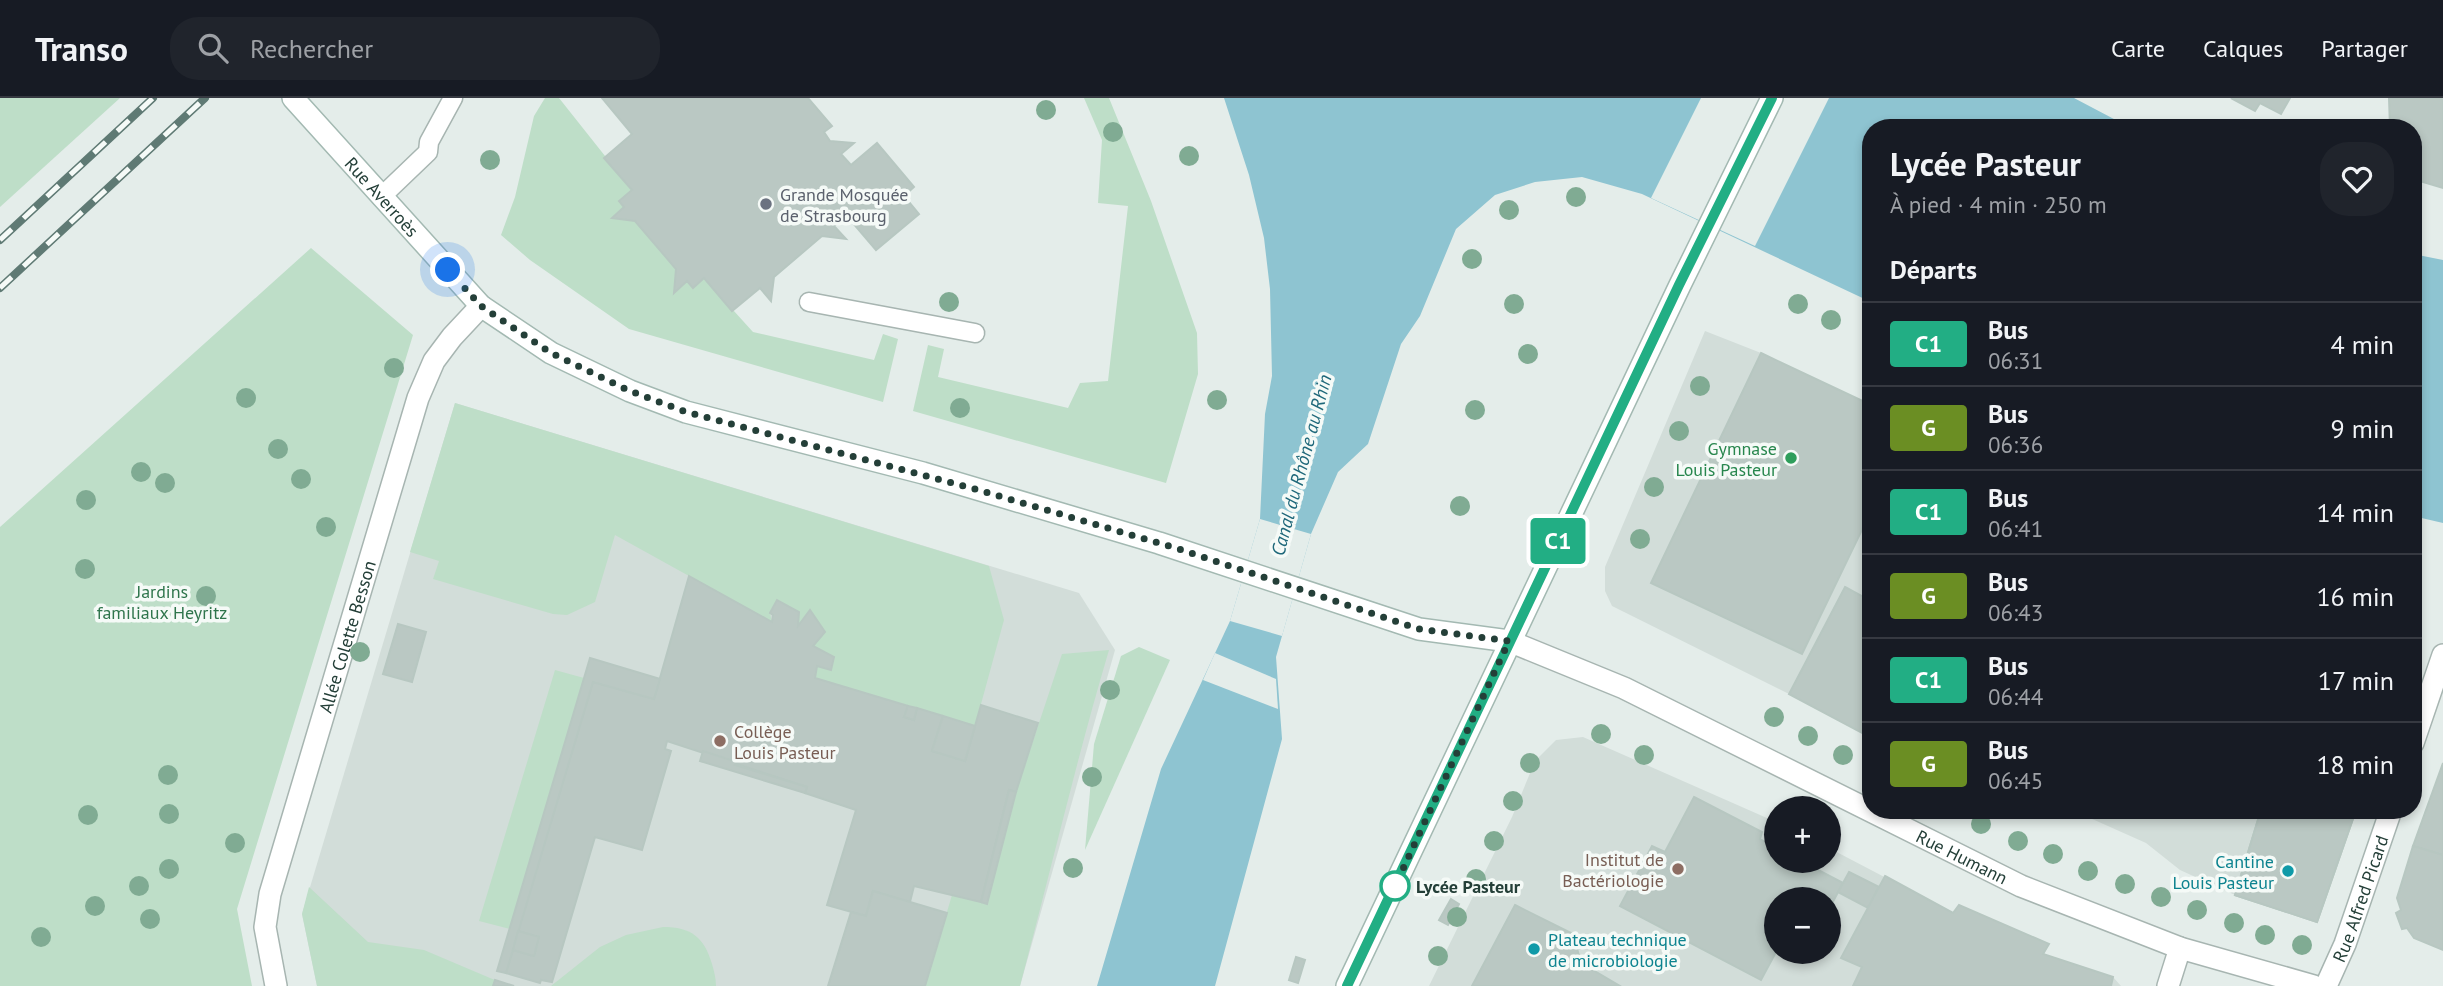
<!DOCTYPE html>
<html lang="fr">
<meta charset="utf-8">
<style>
:root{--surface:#171b24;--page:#20242c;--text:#f1f3f6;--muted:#9ea1a6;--line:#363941}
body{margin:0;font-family:"PT Sans",sans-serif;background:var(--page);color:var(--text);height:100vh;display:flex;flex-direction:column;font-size:26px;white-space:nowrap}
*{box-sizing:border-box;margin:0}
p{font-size:23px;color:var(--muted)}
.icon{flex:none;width:38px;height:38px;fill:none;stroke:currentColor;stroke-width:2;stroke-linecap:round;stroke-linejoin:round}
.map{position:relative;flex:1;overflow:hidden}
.sheet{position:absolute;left:1862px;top:21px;width:560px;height:700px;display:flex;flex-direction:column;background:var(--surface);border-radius:28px;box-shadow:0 4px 10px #0003}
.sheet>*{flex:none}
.badge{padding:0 14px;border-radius:5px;font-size:24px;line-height:46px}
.controls{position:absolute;left:1764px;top:698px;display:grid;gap:14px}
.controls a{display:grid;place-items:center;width:77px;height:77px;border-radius:50%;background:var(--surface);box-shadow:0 4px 10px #0003;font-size:35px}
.you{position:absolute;width:35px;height:35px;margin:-18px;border:5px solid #fff;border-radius:50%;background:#1a73e8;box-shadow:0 0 0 10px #1a73e833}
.map>.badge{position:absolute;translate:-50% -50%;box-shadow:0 0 0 4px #fff}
h2{padding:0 28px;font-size:26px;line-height:63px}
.round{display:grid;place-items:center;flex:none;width:74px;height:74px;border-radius:28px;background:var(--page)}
.head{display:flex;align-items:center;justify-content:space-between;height:119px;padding:0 28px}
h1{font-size:33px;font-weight:700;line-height:52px}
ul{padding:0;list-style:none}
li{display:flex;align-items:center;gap:21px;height:84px;padding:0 28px;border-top:2px solid var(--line)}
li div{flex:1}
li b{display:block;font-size:26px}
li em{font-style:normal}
li .badge{min-width:77px;font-weight:700;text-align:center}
header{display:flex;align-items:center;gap:42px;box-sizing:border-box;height:98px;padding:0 35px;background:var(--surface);border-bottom:2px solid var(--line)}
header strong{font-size:33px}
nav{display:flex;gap:38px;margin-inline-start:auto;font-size:24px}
.search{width:490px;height:63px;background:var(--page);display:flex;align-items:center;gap:18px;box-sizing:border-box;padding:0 24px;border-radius:28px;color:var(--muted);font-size:26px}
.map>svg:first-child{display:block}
</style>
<header>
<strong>Transo</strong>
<div class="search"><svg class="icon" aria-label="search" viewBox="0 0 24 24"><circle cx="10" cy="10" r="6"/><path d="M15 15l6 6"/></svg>Rechercher</div>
<nav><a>Carte</a><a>Calques</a><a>Partager</a></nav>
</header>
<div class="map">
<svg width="2443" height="888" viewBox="0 0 2443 888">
<rect width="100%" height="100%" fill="#e4edea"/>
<g fill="#d2ddd9" fill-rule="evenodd">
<path d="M 1705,233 L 1761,255 L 1871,307 L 1871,640 L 1789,596 L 1612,508 L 1605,493 L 1605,469 Z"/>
<path d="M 455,305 L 1079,495 L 1115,552 L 1020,888 L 317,888 L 302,816 Z"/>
<path d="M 1583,639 L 1776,724 L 1776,763 L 1829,763 L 1829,750 L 1953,815 L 1959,807 L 2049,846 L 2044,856 L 2113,879 L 2121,888 L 1429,888 L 1512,719 L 1535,663 L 1556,642 ZM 1776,802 L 1829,802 L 1829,854 L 1776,854 Z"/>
<path d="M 2072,712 L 2356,712 L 2317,824 L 2235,797 L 2180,772 L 2146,745 Z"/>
</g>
<g fill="#bedec8">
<path d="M 0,0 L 120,0 L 0,109 Z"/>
<path d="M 545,0 L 559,0 L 632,92 L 624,109 L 613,120 L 635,123 L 676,171 L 675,194 L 687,183 L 693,190 L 704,180 L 753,234 L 874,262 L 883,236 L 898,241 L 883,304 L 629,231 L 530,162 L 501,137 L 515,99 L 534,18 Z"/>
<path d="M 1084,0 L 1109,0 L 1151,103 L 1197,235 L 1198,276 L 1166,385 L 913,313 L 928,247 L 944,251 L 938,279 L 1068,310 L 1080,285 L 1108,283 L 1128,108 L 1098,105 L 1102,42 Z"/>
<path d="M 311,150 L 413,237 L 237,811 L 252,888 L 0,888 L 0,429 Z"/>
<path d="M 455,305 L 989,468 L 1004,522 L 975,628 L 815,580 L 817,568 L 834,560 L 813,548 L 825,534 L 810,513 L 798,528 L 799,514 L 777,502 L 770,515 L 772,524 L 615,437 L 595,504 L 567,517 L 553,516 L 433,481 L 439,463 L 410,454 Z"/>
<path d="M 1139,549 L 1170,562 L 1085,752 L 1094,646 L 1121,558 Z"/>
<path d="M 1109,552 C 1076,663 1050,776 1020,888 L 925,888 L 952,797 L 987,805 L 1016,694 L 1062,556 Z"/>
<path d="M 555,572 L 584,580 L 510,831 L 479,823 Z"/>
<path d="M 309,789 L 368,844 L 424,852 L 490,880 L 495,882 L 493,888 L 317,888 L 302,816 Z"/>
<path d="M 663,829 C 691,829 704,839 712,866 C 714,873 716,880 716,888 L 551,888 L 600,849 L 626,837 Z"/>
</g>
<g fill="#8ec4d1">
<path d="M 1224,0 L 2074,0 L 2131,30 L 1871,30 L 1871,204 L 1642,96 L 1582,79 L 1535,84 L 1495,97 L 1456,131 L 1420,218 L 1401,246 L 1368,346 L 1338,374 L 1311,436 L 1276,559 L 1282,641 L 1215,888 L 1097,888 L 1161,671 L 1230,523 L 1260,421 L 1265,316 L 1272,278 L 1270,191 L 1264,140 L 1249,77 Z"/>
<path d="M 2413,156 L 2443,162 L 2443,425 L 2413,418 Z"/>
</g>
<g fill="#e4edea">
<path d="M 1701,0 L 1829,0 L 1755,148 L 1651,100 Z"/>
<path d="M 1260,421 L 1311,436 L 1282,538 L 1230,523 Z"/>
<path d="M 1215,555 L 1276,581 L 1278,611 L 1203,582 Z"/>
</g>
<g fill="#bac8c3" stroke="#b7c7c1" stroke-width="2">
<path d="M 602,0 L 808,0 L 832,28 L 824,34 L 830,43 L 854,45 L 841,56 L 851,67 L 877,45 L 914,89 L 904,98 L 919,116 L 876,152 L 847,118 L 834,128 L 846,141 L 822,138 L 774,179 L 771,203 L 760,190 L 732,213 L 704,180 L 693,190 L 687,183 L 674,195 L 676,171 L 635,123 L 612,120 L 624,109 L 619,103 L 632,92 L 604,60 L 632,36 Z"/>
<path d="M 2231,0 L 2290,0 L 2281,16 L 2260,5 L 2255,13 Z"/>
<path d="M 2389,0 L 2443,0 L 2443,90 L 2413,81 L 2413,30 L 2390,30 Z"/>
<path d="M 1761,255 L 1871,307 L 1871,413 L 1802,556 L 1651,485 Z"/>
<path d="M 689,478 L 772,524 L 773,517 L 770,515 L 777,502 L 799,514 L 798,528 L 810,512 L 825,534 L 813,548 L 834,559 L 831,572 L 817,568 L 815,580 L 908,608 L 904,619 L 914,622 L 917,610 L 943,618 L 932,653 L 965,663 L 981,607 L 1038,625 L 1016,694 L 1009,692 L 981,804 L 914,788 L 910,804 L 873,793 L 866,818 L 827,807 L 856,712 L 805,695 L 807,689 L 667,643 L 665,651 L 671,653 L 642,752 L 595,739 L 552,884 L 541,882 L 540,885 L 506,875 L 513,852 L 534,858 L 539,839 L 518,833 L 593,584 L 654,601 Z"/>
<path d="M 1845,489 L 1871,503 L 1871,623 L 1864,636 L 1789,596 Z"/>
<path d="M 398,526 L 426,534 L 412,584 L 383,576 Z"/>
<path d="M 590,560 L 660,581 L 654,601 L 593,584 L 506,875 L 497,873 Z"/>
<path d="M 908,608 L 917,610 L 914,622 L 904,619 Z"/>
<path d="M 943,618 L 975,628 L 965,663 L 932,653 Z"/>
<path d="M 703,653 L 737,664 L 735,667 L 807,689 L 805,695 L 700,663 Z"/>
<path d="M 2443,665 L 2443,757 L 2413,748 Z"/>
<path d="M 1009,692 L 1016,694 L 987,806 L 981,804 Z"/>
<path d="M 1694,699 L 1762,734 L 1760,741 L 1776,750 L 1776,763 L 1801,763 L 1843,785 L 1829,811 L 1829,802 L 1776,802 L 1776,854 L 1761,882 L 1620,808 L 1652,748 L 1665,754 Z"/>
<path d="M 2261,712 L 2356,712 L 2317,824 L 2235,797 Z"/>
<path d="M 2261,712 L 2356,712 L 2317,824 L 2235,797 Z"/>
<path d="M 2413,748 L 2443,757 L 2443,852 L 2414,840 L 2407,830 L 2402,831 L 2396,815 L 2401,812 L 2397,800 Z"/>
<path d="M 1849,774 L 1879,789 L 1868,810 L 1838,794 Z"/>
<path d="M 1885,778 L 1953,815 L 1959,807 L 2049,846 L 2043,856 L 2113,879 L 2111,888 L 1853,888 L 1862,869 L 1841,860 Z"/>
<path d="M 873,793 L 947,815 L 925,888 L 828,888 L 851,814 L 866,818 Z"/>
<path d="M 1451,801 L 1459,806 L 1448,827 L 1439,822 Z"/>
<path d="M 1515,807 L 1573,836 L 1581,865 L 1620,888 L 1472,888 Z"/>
<path d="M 518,833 L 539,839 L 534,858 L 513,852 Z"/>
<path d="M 1296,859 L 1305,862 L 1298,885 L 1289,882 Z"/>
<path d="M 495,882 L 514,888 L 493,888 Z"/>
</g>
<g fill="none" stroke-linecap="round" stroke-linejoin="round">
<g stroke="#a7b5b1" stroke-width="21">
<g id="service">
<path d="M 381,99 L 428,54 L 429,44 L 453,0"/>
<path d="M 809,204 L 975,235"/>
</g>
</g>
<g stroke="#a7b5b1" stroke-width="24">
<g id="minor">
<path d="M 2413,645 L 2443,557"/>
<path id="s1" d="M 276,888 L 265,829 L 270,796 L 418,300 L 434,263 L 452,239 L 481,208"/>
<path d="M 2168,888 L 2180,850"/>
<path id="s2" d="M 2326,888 L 2345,846 L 2391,712"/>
</g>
</g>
<g stroke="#a7b5b1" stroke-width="24">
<g id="tertiary">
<path id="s3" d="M 1509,543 L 1624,590 L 2021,788 L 2180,850 L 2314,888"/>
</g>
</g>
<g stroke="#a3b9b2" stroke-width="24">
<g id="secondary">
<path id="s4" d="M 293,0 L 481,208 L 551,255 L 630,293 L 686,314 L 923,375 L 1159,445 L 1419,531 L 1509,543"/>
<path d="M 1347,888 L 1680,187 L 1772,0"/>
</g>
</g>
<use href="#service" stroke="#fff" stroke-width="18"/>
<use href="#minor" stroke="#fff" stroke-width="21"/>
<use href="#tertiary" stroke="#fff" stroke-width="21"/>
<use href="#secondary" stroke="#fff" stroke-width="21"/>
<g stroke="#5f7a74" stroke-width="8">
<g id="rail">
<path d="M 0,142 L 153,0"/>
<path d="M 0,190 L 205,0"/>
</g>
</g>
<use href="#rail" stroke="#f5faf7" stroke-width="5" stroke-dasharray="16" stroke-linecap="butt"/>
</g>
<g fill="#80ab93">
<circle cx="1046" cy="12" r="10"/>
<circle cx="1113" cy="34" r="10"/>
<circle cx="1189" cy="58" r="10"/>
<circle cx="490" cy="62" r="10"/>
<circle cx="1576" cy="99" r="10"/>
<circle cx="1509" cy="112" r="10"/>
<circle cx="1472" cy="161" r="10"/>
<circle cx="949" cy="204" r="10"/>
<circle cx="1514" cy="206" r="10"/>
<circle cx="1798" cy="206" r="10"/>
<circle cx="1831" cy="222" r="10"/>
<circle cx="1528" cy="256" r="10"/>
<circle cx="394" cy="270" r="10"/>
<circle cx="1700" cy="288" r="10"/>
<circle cx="246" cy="300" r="10"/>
<circle cx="1217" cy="302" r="10"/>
<circle cx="960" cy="310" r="10"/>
<circle cx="1475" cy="312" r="10"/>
<circle cx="1679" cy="333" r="10"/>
<circle cx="278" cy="351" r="10"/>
<circle cx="141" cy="374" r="10"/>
<circle cx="301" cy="381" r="10"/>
<circle cx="165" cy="385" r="10"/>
<circle cx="1654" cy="389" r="10"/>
<circle cx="86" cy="402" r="10"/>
<circle cx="1460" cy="408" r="10"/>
<circle cx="326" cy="429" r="10"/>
<circle cx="1640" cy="441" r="10"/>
<circle cx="85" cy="471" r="10"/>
<circle cx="206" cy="498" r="10"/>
<circle cx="360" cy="554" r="10"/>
<circle cx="1110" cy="592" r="10"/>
<circle cx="1774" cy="619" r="10"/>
<circle cx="1601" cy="636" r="10"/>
<circle cx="1808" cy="638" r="10"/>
<circle cx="1644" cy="657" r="10"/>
<circle cx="1843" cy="657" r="10"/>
<circle cx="1530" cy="665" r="10"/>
<circle cx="168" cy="677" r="10"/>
<circle cx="1092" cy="679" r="10"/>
<circle cx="1513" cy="703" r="10"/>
<circle cx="169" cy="716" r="10"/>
<circle cx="88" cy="717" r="10"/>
<circle cx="1981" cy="726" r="10"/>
<circle cx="1494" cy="743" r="10"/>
<circle cx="2018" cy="743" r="10"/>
<circle cx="235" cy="745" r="10"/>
<circle cx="2053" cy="756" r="10"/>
<circle cx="1073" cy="770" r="10"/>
<circle cx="169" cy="771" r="10"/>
<circle cx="2088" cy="773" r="10"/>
<circle cx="1476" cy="781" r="10"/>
<circle cx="2125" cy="786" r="10"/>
<circle cx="139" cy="788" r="10"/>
<circle cx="2161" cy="799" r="10"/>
<circle cx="95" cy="808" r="10"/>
<circle cx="2197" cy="812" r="10"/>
<circle cx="1457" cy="819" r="10"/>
<circle cx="150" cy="821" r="10"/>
<circle cx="2234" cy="825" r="10"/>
<circle cx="2265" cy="837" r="10"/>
<circle cx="41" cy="839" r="10"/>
<circle cx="2302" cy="847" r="10"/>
<circle cx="1438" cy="858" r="10"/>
</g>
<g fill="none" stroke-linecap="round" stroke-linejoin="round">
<g stroke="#fff" stroke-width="16">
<path id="line" d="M 1347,888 L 1679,187 L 1772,0"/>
</g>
<use href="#line" stroke="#22ae84" stroke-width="10"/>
<path stroke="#243f38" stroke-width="7" stroke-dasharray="0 12.6" d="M 448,172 L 481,208 L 551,255 L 630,293 L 686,314 L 975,391 L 1179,451 L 1419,531 L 1509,543 L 1395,788"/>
</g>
<circle fill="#6b7280" stroke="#f5faf7" stroke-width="2.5" cx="766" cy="106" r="7"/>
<circle fill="#2e9e5b" stroke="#f5faf7" stroke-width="2.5" cx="1791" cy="360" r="7"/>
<g fill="#8d6e63" stroke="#f5faf7" stroke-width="2.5">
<circle cx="720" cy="643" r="7"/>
<circle cx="1678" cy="771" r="7"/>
</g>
<g fill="#0f9aa8" stroke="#f5faf7" stroke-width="2.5">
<circle cx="2288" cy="773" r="7"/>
<circle cx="1534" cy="851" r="7"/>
</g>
<circle fill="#fff" stroke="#22ae84" stroke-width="3.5" cx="1395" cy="788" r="14"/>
<g text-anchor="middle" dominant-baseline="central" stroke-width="7" stroke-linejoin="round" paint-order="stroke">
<g font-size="18" fill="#5b616d" stroke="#f5faf7" text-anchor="start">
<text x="780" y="96">Grande Mosquée<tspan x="780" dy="21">de Strasbourg</tspan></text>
</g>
<g font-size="18" fill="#243f38" stroke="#f5faf7">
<text stroke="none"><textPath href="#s4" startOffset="133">Rue Averroès</textPath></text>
<text stroke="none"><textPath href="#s1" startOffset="362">Allée Colette Besson</textPath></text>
<text stroke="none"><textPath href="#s3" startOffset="502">Rue Humann</textPath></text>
<text stroke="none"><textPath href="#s2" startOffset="94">Rue Alfred Picard</textPath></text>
</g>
<g font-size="18" fill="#27864d" stroke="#f5faf7" text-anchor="end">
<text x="1777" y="350">Gymnase<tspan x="1777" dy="21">Louis Pasteur</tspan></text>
</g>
<g font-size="18" fill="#2f754c" stroke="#f5faf7">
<text x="162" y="493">Jardins<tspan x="162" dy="21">familiaux Heyritz</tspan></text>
</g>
<g font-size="18" fill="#785e54" stroke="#f5faf7" text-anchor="start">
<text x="734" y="633">Collège<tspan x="734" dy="21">Louis Pasteur</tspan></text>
<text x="1664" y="761" text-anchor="end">Institut de<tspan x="1664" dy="21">Bactériologie</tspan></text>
</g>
<g font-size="18" fill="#0d838f" stroke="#f5faf7" text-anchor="end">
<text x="2274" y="763">Cantine<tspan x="2274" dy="21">Louis Pasteur</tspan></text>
<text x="1548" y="841" text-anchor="start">Plateau technique<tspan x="1548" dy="21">de microbiologie</tspan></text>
</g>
<g font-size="18" font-weight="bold" fill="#243f38" stroke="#f5faf7" text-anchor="start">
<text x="1416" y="788">Lycée Pasteur</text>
</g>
<g font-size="19" font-style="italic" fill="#1f687a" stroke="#f5faf7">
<text transform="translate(1301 367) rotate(-75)">Canal du Rhône au Rhin</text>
</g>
</g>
</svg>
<div class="controls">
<a>+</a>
<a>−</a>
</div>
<div class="you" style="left:448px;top:172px"></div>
<b class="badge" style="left:1558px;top:443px;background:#22ae84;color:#fff">C1</b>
<section class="sheet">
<div class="head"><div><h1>Lycée Pasteur</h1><p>À pied · 4 min · 250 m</p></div><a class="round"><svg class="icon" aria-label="heart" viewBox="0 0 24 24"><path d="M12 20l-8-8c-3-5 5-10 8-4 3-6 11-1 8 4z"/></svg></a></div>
<h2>Départs</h2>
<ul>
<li><span class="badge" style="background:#22ae84;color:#fff">C1</span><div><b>Bus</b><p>06:31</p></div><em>4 min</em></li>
<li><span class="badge" style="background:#6b8e23;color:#fff">G</span><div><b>Bus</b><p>06:36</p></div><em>9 min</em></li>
<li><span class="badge" style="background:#22ae84;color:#fff">C1</span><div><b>Bus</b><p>06:41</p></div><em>14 min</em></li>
<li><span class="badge" style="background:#6b8e23;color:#fff">G</span><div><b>Bus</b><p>06:43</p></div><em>16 min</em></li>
<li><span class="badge" style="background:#22ae84;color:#fff">C1</span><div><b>Bus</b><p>06:44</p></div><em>17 min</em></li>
<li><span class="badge" style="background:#6b8e23;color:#fff">G</span><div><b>Bus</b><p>06:45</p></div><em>18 min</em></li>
</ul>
</section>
</div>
